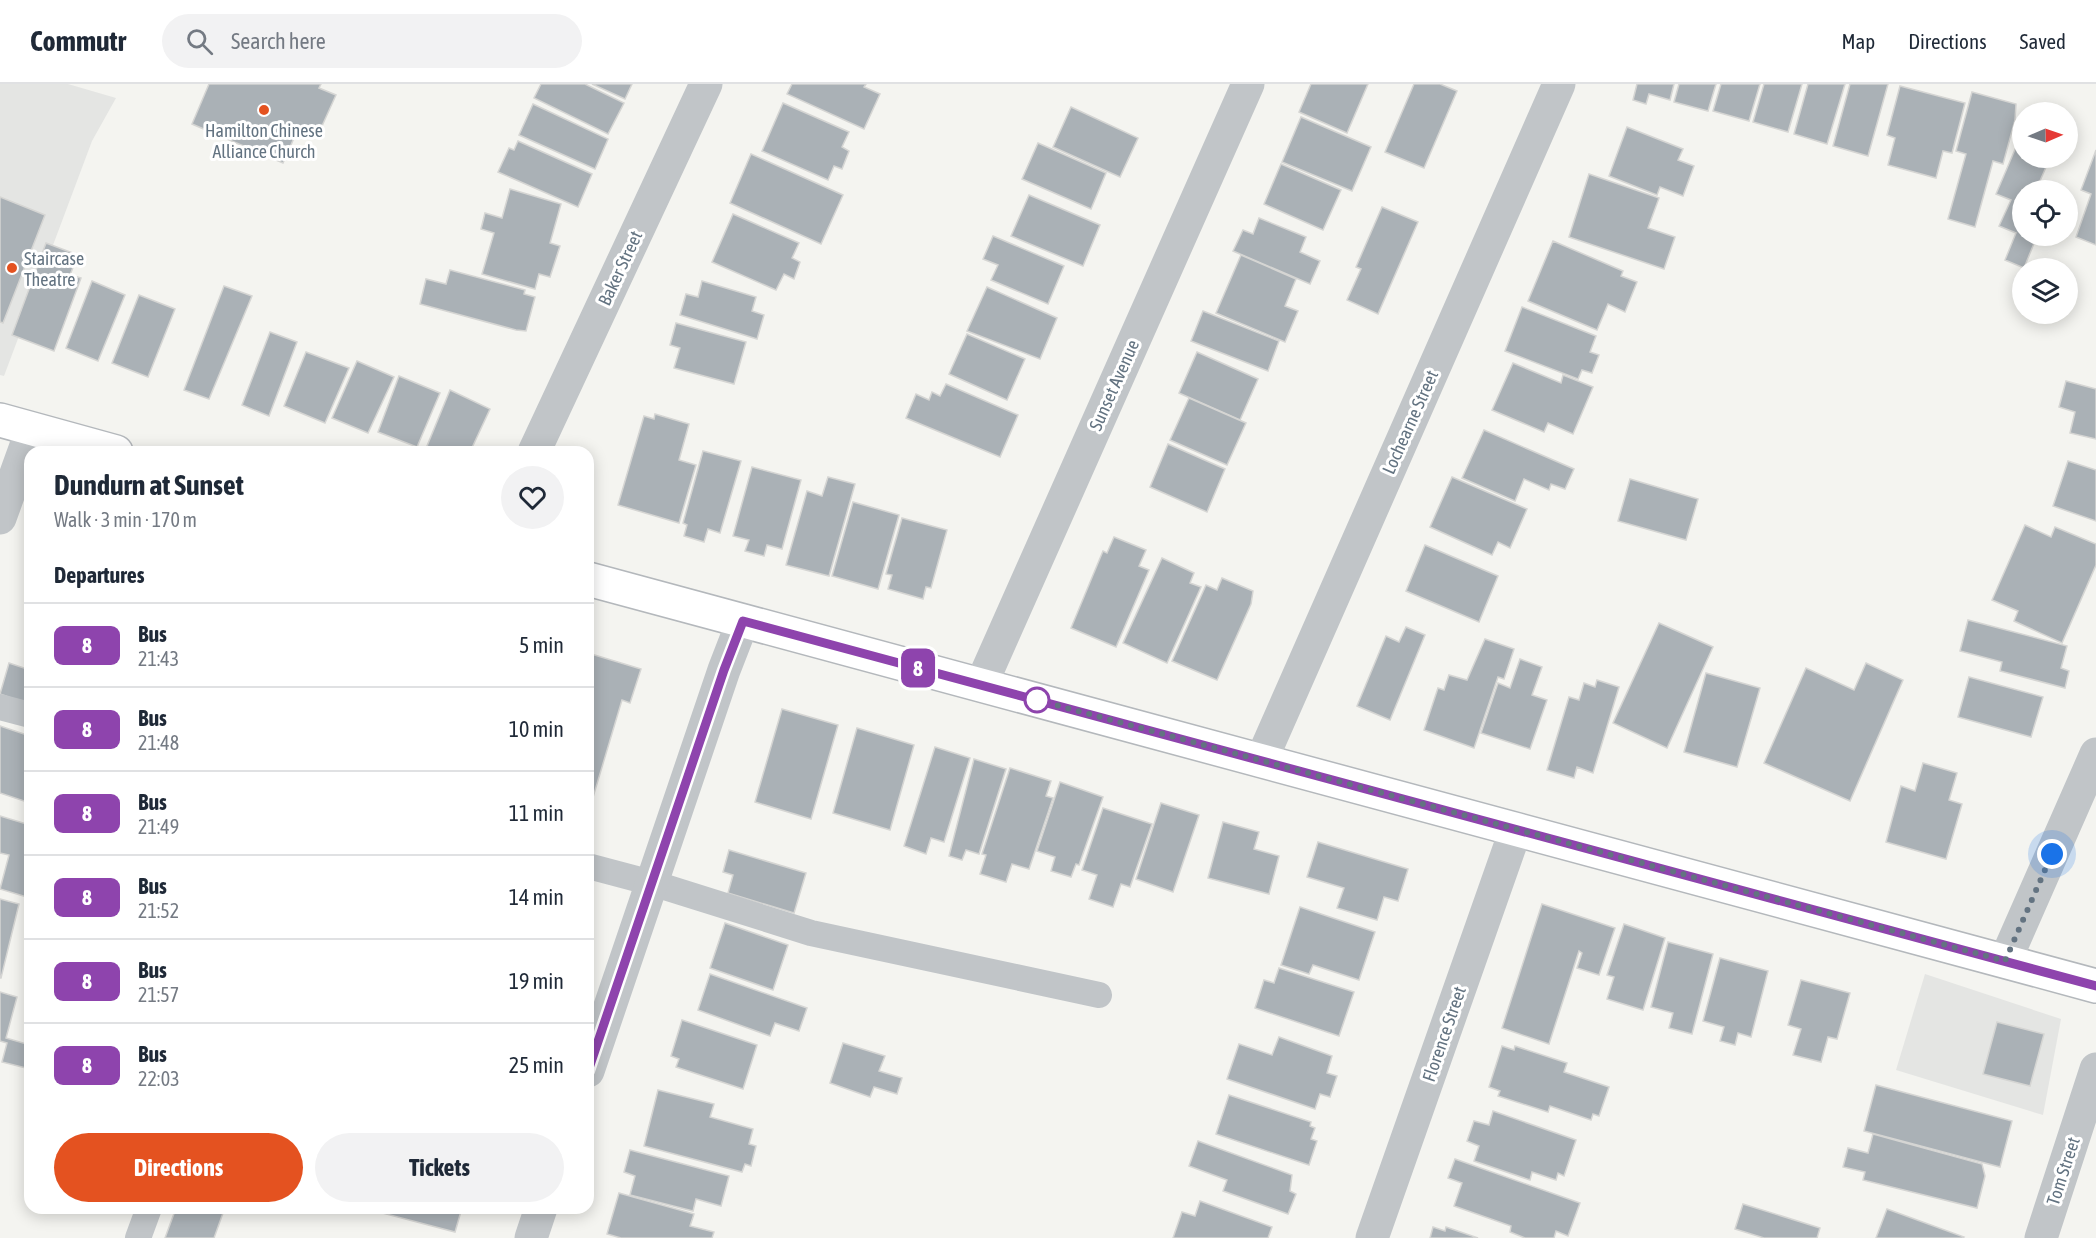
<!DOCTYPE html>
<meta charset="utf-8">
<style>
:root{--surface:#fff;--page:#f2f2f3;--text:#1f2937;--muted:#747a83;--line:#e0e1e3;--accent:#e45220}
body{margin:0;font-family:"Asap Condensed",sans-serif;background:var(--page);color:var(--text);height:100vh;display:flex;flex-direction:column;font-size:22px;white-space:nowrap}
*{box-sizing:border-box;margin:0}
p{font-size:20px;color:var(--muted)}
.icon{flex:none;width:33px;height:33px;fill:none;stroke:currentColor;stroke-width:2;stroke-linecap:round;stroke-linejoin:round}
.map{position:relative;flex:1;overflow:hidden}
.panel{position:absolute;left:24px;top:362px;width:570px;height:768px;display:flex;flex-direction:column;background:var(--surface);border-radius:18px;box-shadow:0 3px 15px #0003}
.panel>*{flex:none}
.badge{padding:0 12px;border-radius:9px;font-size:21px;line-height:39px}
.needle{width:39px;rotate:88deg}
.controls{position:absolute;left:2012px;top:18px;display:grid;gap:12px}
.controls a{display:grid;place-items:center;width:66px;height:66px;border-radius:50%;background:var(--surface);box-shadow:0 3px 15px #0003;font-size:30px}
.you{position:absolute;width:30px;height:30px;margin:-15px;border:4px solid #fff;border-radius:50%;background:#1a73e8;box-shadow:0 0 0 9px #1a73e833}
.map>.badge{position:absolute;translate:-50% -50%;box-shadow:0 0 0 3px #fff}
h2{padding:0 30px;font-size:22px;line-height:54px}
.round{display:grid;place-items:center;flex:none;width:63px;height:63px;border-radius:32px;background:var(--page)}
.head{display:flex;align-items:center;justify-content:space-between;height:102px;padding:0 30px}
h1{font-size:28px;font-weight:700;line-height:45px}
.button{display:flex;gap:12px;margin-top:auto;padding:12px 30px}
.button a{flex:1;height:69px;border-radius:36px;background:var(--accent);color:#fff;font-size:24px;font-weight:700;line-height:69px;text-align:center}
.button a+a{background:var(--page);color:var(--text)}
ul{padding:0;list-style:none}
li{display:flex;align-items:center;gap:18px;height:84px;padding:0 30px;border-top:2px solid var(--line)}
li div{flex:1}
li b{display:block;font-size:22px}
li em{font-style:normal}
li .badge{min-width:66px;font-weight:700;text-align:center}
header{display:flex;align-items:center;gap:36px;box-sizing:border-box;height:84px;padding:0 30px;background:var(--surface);border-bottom:2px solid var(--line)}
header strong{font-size:28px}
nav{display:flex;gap:33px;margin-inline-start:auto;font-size:21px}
.search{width:420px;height:54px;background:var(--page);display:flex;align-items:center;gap:15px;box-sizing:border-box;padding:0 21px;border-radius:33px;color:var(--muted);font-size:22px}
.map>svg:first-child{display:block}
</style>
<header>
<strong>Commutr</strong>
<div class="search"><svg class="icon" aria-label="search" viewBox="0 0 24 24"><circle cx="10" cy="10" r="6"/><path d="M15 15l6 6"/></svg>Search here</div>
<nav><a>Map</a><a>Directions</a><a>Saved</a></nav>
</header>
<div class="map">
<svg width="2096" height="1154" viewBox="0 0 2096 1154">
<rect width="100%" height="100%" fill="#f4f4f0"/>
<g fill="#e4e5e3">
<path d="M 0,0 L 68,0 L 116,14 L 92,57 L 4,292 L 0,291 Z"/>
<path d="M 1925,890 L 2061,935 L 2043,1031 L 1896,986 Z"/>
</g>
<g fill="#aab1b6" stroke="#d5d5d3" stroke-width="1.5">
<path d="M 209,0 L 321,0 L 319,4 L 336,11 L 317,53 L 298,45 L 283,79 L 192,40 Z"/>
<path d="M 541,0 L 585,0 L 624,19 L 608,50 L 534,14 Z"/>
<path d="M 592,0 L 632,0 L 625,15 Z"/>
<path d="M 792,0 L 866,0 L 864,3 L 880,10 L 864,45 L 787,10 Z"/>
<path d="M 1311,0 L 1368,0 L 1347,49 L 1299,28 Z"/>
<path d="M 1414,0 L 1440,0 L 1457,7 L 1424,84 L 1385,68 Z"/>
<path d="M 1637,0 L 1674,0 L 1670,16 L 1649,10 L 1646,20 L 1633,16 Z"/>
<path d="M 1679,0 L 1716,0 L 1708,27 L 1674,18 Z"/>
<path d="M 1721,0 L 1760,0 L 1749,37 L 1713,27 Z"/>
<path d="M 1764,0 L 1802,0 L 1788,48 L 1753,38 Z"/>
<path d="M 1808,0 L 1845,0 L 1827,60 L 1794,50 Z"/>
<path d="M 1850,0 L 1888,0 L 1868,72 L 1833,62 Z"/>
<path d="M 1900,2 L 1965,19 L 1952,69 L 1943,67 L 1936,94 L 1888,81 L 1895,54 L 1887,51 Z"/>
<path d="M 1972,8 L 2016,20 L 2015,36 L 2003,80 L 1993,77 L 1975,143 L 1948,135 L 1966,70 L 1956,67 Z"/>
<path d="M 783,19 L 849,48 L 842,63 L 849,67 L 842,85 L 834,82 L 828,96 L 762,67 Z"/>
<path d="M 533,20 L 608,55 L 595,85 L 519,51 Z"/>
<path d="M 1071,23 L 1138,54 L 1120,93 L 1053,63 Z"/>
<path d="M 1301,33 L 1371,63 L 1352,107 L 1282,78 Z"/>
<path d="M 1627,43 L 1683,65 L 1678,76 L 1694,82 L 1683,112 L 1660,103 L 1657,111 L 1609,92 Z"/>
<path d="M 2022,49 L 2022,74 L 2050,74 L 2036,106 L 2022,106 L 2022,152 L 2037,152 L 2024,184 L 2005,176 L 2016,149 L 1999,142 L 2011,116 L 1996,110 Z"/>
<path d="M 518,57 L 592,90 L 578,123 L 498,88 L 509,64 L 514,66 Z"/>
<path d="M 1038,59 L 1106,89 L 1091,125 L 1022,95 Z"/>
<path d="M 2096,66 L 2096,161 L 2076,153 L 2091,110 L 2081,106 Z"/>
<path d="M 751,70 L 843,111 L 821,160 L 730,119 Z"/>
<path d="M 1281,80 L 1341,106 L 1323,146 L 1264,120 Z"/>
<path d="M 1589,90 L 1659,114 L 1648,144 L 1675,153 L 1664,185 L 1569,153 Z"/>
<path d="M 510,105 L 561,120 L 550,159 L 560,162 L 550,193 L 539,190 L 535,205 L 482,190 L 494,149 L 481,145 L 485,129 L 502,134 Z"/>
<path d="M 1029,111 L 1100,141 L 1083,182 L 1011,152 Z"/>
<path d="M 0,113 L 45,131 L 3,239 L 0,238 Z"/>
<path d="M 1382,123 L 1418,138 L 1378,230 L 1347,216 L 1361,185 L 1356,183 Z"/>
<path d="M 733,130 L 799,159 L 792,174 L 800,178 L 794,195 L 784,190 L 776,206 L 712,178 Z"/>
<path d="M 1259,134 L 1306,153 L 1300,168 L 1320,177 L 1310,200 L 1233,167 L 1243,146 L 1253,150 Z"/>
<path d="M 993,152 L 1064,182 L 1048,220 L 991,196 L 998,181 L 983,175 Z"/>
<path d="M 1553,157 L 1623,187 L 1621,192 L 1637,198 L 1625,228 L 1608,220 L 1597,246 L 1528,217 Z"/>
<path d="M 46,159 L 78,171 L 70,191 L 81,194 L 54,267 L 12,251 Z"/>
<path d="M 1241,171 L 1296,195 L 1285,222 L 1298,227 L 1285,258 L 1216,229 Z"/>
<path d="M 450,186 L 525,206 L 524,210 L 535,213 L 526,247 L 516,246 L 420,220 L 426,195 L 446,200 Z"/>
<path d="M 92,197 L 125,211 L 98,277 L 66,264 Z"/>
<path d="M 702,197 L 756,213 L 752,227 L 764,231 L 757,255 L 680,231 L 686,210 L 698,213 Z"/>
<path d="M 224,202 L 252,212 L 209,315 L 184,306 Z"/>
<path d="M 987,203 L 1057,234 L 1040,275 L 967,247 Z"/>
<path d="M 139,211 L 175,225 L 148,293 L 112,279 Z"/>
<path d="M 1522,223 L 1596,252 L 1590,268 L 1599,271 L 1592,289 L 1582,286 L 1578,295 L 1505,267 Z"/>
<path d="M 1203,227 L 1279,257 L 1268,287 L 1191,257 Z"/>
<path d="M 676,239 L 746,258 L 734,300 L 674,284 L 680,264 L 670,261 Z"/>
<path d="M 270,248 L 297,258 L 269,332 L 242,321 Z"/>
<path d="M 967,250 L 1025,275 L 1007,316 L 949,290 Z"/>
<path d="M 306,268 L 349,284 L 325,339 L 284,322 Z"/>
<path d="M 1197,268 L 1258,295 L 1240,336 L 1179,309 Z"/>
<path d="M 357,277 L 394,293 L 368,349 L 332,334 Z"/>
<path d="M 1513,279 L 1561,299 L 1563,291 L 1593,303 L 1573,350 L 1548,339 L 1544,348 L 1492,326 Z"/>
<path d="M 399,292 L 440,309 L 417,363 L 378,348 Z"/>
<path d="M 2066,297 L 2096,305 L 2096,355 L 2070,349 L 2075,328 L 2059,323 Z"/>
<path d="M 946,300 L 1018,331 L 1000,373 L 906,334 L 916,310 L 929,316 L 932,308 L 940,312 Z"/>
<path d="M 450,306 L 490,325 L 470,368 L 439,368 L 427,362 Z"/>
<path d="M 1189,314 L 1246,339 L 1227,381 L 1170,356 Z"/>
<path d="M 655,330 L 689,340 L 679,376 L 696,381 L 679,439 L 618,421 L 644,332 L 654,335 Z"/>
<path d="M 1484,346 L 1574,385 L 1565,405 L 1551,400 L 1549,406 L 1524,395 L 1515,417 L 1462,394 Z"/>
<path d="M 1168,360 L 1225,385 L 1207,428 L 1150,403 Z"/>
<path d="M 703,367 L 741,377 L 720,449 L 708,445 L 704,458 L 684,452 L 687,441 L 683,439 Z"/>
<path d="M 2068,377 L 2096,386 L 2096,437 L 2053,422 Z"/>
<path d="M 752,383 L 801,396 L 782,465 L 767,461 L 764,472 L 745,467 L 749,456 L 733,452 Z"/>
<path d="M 828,393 L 855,400 L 829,492 L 786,481 L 807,407 L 822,412 Z"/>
<path d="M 1452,393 L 1527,425 L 1510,464 L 1498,458 L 1492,471 L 1430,443 Z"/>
<path d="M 1630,395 L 1698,415 L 1686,456 L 1618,437 Z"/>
<path d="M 853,418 L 899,431 L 878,505 L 832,492 Z"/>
<path d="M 902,434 L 947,446 L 931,504 L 926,503 L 923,515 L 888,505 L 892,491 L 886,490 Z"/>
<path d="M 2025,441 L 2051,453 L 2055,443 L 2096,460 L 2096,481 L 2062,559 L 2014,537 L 2018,527 L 1992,516 Z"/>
<path d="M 1114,453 L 1146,466 L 1139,482 L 1149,486 L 1116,563 L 1071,544 L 1103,467 L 1107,469 Z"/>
<path d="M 1425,461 L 1498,492 L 1479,538 L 1406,507 Z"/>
<path d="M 1162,474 L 1194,489 L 1190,499 L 1201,503 L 1167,579 L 1123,559 Z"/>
<path d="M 1222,494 L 1253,507 L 1251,520 L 1217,596 L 1172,577 L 1206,501 L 1217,506 Z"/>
<path d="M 1968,536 L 2067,562 L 2061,584 L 2069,587 L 2065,604 L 2000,587 L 2002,578 L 1960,567 Z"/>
<path d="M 1659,539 L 1713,563 L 1667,664 L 1613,639 Z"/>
<path d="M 1406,543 L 1425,551 L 1390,636 L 1357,622 L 1386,552 L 1399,558 Z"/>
<path d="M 1485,555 L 1514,565 L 1504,595 L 1498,593 L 1474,664 L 1424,646 L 1438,604 L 1444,606 L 1449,591 L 1467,596 Z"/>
<path d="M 588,569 L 641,585 L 630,619 L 622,616 L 588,730 Z"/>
<path d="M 1520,575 L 1542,583 L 1532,611 L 1547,616 L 1530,665 L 1481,649 L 1498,599 L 1510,604 Z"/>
<path d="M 9,579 L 30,586 L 30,621 L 0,610 Z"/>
<path d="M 1866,579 L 1903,596 L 1850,717 L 1764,679 L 1806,584 L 1854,606 Z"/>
<path d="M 1706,589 L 1760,604 L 1737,683 L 1684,668 Z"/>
<path d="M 1969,593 L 2043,613 L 2031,653 L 1958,633 Z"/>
<path d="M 1597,596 L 1619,603 L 1593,689 L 1577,683 L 1574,694 L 1547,686 L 1569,613 L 1579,616 L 1584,599 L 1595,603 Z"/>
<path d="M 782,625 L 838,641 L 811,735 L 755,718 Z"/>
<path d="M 0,642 L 30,652 L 30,719 L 0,709 Z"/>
<path d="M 857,644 L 914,661 L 890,746 L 833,729 Z"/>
<path d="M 935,663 L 970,674 L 944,758 L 931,754 L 926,770 L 904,762 Z"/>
<path d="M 974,675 L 1006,685 L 979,770 L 966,766 L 962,776 L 949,772 Z"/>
<path d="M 1923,679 L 1957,689 L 1949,716 L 1962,720 L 1946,775 L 1886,758 L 1901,702 L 1915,707 Z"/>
<path d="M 1010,684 L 1051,697 L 1046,712 L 1053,714 L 1029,785 L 1012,780 L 1006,798 L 980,790 L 986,771 L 982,770 Z"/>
<path d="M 1060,698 L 1103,713 L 1079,781 L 1076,780 L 1071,793 L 1051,787 L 1055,773 L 1037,767 Z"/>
<path d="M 1161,719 L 1199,731 L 1173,808 L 1136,795 Z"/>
<path d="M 1103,724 L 1152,740 L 1130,803 L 1121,800 L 1113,823 L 1089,815 L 1097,791 L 1082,786 Z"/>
<path d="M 0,732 L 30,741 L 30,814 L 0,805 L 9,771 L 0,769 Z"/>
<path d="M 1223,738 L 1259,748 L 1254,765 L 1279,772 L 1269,810 L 1208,794 Z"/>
<path d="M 1318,758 L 1408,785 L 1398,817 L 1384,813 L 1377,836 L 1337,824 L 1344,804 L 1307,793 Z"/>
<path d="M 729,766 L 806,789 L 794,829 L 728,809 L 733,791 L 723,788 Z"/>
<path d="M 0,815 L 19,820 L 1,894 L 0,894 Z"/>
<path d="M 1542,820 L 1615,844 L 1599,891 L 1577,884 L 1582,869 L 1579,867 L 1549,960 L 1502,944 Z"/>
<path d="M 1300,823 L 1375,848 L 1359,896 L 1313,881 L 1309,890 L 1281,881 Z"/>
<path d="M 725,839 L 788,861 L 773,906 L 710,884 Z"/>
<path d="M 1624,840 L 1665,854 L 1643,926 L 1607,915 L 1614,893 L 1607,891 Z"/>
<path d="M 1668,858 L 1713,870 L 1692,950 L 1669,944 L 1673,929 L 1651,923 Z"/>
<path d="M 1720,874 L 1768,887 L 1751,953 L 1738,949 L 1735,961 L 1720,957 L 1724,943 L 1703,937 Z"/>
<path d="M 1279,884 L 1354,908 L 1339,952 L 1255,924 L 1264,896 L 1274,899 Z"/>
<path d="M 710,890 L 807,924 L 799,947 L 775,939 L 770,952 L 698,926 Z"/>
<path d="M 1801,896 L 1850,909 L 1837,955 L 1828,953 L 1821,978 L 1793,971 L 1801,945 L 1788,941 Z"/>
<path d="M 0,908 L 17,913 L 6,954 L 30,961 L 30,985 L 2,978 L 7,959 L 0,957 Z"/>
<path d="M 682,936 L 757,961 L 743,1005 L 676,983 L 679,975 L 671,972 Z"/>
<path d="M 1997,938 L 2044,950 L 2030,1002 L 1983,990 Z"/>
<path d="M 1279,953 L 1332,972 L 1327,989 L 1337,992 L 1330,1013 L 1320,1010 L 1315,1025 L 1227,995 L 1239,960 L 1272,971 Z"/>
<path d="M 843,959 L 885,972 L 879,987 L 902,994 L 897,1010 L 874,1003 L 870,1013 L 830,999 Z"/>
<path d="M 1502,962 L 1514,966 L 1515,962 L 1567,979 L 1564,988 L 1609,1003 L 1599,1032 L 1593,1030 L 1591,1036 L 1550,1022 L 1548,1028 L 1498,1012 L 1500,1007 L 1489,1003 Z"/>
<path d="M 1876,1001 L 2012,1037 L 2000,1083 L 1864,1047 Z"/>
<path d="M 658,1006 L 714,1020 L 710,1033 L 753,1045 L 749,1060 L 756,1062 L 751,1082 L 745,1080 L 742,1088 L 644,1062 Z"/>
<path d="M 1229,1011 L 1311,1038 L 1310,1042 L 1315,1044 L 1311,1055 L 1317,1057 L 1309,1081 L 1216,1050 Z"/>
<path d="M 1493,1027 L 1576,1056 L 1564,1092 L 1558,1089 L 1556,1096 L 1532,1088 L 1530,1096 L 1474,1077 L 1479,1062 L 1467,1057 L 1474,1037 L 1489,1041 Z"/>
<path d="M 1873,1050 L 1982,1080 L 1985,1092 L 1977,1124 L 1863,1096 L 1865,1088 L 1843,1083 L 1848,1064 L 1868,1069 Z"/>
<path d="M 1198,1057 L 1292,1091 L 1290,1107 L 1296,1110 L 1288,1130 L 1223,1107 L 1227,1096 L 1189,1082 Z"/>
<path d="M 630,1066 L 729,1092 L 721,1122 L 696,1115 L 693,1127 L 630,1111 L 635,1092 L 624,1088 Z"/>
<path d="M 1455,1075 L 1580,1119 L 1568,1152 L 1556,1147 L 1554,1154 L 1525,1154 L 1510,1148 L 1511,1142 L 1454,1122 L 1462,1099 L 1448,1094 Z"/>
<path d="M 619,1109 L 694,1130 L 690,1142 L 714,1148 L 712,1154 L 621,1154 L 607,1150 Z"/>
<path d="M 1200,1117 L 1272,1143 L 1268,1154 L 1173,1154 L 1182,1128 L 1195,1132 Z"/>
<path d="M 1743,1120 L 1820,1144 L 1817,1154 L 1764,1154 L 1735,1145 Z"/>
<path d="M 176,1124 L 207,1124 L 223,1129 L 214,1154 L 165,1154 Z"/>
<path d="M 367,1124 L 462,1124 L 455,1148 L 367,1125 Z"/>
<path d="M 1887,1125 L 1964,1153 L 1963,1154 L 1876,1154 Z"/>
<path d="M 1433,1143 L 1445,1147 L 1446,1143 L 1478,1154 L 1430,1154 Z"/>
</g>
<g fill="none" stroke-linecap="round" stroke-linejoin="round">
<g stroke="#b4b8bc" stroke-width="36">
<g id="primary">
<path d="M 0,336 L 116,368"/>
<path d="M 588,495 L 2096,902"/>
</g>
</g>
<g stroke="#c1c5c8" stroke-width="26">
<path d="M 0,623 L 30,631"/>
<path d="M 588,782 L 652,799 L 811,849 L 1099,911"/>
<path d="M 138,1154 L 149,1124"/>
</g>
<g stroke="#c1c5c8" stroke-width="33">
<path d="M 534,368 L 706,0"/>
<path d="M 0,434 L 32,345"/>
<path d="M 981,601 L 1248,0"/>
<path d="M 1261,677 L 1559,0"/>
<path d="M 2005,877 L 2096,670"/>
<path d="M 588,987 L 724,586 L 743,537"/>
<path d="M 531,1154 L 541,1124"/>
<path d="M 1372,1154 L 1516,745"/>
<path d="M 2041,1154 L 2096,985"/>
</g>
<use href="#primary" stroke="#fff" stroke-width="33"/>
</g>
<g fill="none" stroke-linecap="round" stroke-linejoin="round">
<g stroke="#fff" stroke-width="14">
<path id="line" d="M 588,987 L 724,586 L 743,537 L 2096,902"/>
</g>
<use href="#line" stroke="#8e44ad" stroke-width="9"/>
<path stroke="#637381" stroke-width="6" stroke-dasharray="0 10.8" d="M 1037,616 L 2005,877 L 2052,770"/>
</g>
<g fill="#e45220" stroke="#fff" stroke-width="2">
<circle cx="264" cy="26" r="6"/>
<circle cx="12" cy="184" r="6"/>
</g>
<circle fill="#fff" stroke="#8e44ad" stroke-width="3" cx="1037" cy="616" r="12"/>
<g text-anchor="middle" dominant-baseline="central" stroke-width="6" stroke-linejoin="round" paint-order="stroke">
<g font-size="18" fill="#637381" stroke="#fff">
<text x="264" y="46">Hamilton Chinese<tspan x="264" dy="21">Alliance Church</tspan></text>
<text x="24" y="174" text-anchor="start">Staircase<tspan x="24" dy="21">Theatre</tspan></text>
</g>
<g font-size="18" fill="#637381" stroke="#fff">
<text transform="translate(620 184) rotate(-65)">Baker Street</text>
<text transform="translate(1114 301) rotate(-66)">Sunset Avenue</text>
<text transform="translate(1410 338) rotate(-66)">Lochearne Street</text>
<text transform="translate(1444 950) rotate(-71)">Florence Street</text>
<text transform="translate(2063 1087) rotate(-72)">Tom Street</text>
</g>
</g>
</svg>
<div class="controls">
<a><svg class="needle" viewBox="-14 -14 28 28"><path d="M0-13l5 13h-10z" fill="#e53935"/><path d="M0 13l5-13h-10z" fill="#747a83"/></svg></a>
<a><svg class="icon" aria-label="locate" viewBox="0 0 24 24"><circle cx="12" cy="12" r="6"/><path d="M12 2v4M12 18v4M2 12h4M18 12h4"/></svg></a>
<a><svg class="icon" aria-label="layers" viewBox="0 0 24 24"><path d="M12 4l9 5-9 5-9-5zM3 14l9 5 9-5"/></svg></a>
</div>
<div class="you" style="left:2052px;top:770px"></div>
<b class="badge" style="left:918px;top:584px;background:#8e44ad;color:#fff">8</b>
<section class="panel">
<div class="head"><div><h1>Dundurn at Sunset</h1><p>Walk · 3 min · 170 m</p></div><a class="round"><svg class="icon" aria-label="heart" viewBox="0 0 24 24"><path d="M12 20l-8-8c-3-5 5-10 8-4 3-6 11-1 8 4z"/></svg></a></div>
<h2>Departures</h2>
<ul>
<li><span class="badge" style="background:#8e44ad;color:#fff">8</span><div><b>Bus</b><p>21:43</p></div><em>5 min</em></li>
<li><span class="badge" style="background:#8e44ad;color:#fff">8</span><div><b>Bus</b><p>21:48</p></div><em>10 min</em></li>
<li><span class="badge" style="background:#8e44ad;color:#fff">8</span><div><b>Bus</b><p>21:49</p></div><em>11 min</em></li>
<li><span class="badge" style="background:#8e44ad;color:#fff">8</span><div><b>Bus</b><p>21:52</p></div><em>14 min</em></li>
<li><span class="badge" style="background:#8e44ad;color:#fff">8</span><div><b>Bus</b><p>21:57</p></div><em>19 min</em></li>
<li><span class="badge" style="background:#8e44ad;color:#fff">8</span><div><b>Bus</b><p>22:03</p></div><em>25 min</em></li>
</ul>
<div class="button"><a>Directions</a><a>Tickets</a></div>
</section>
</div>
